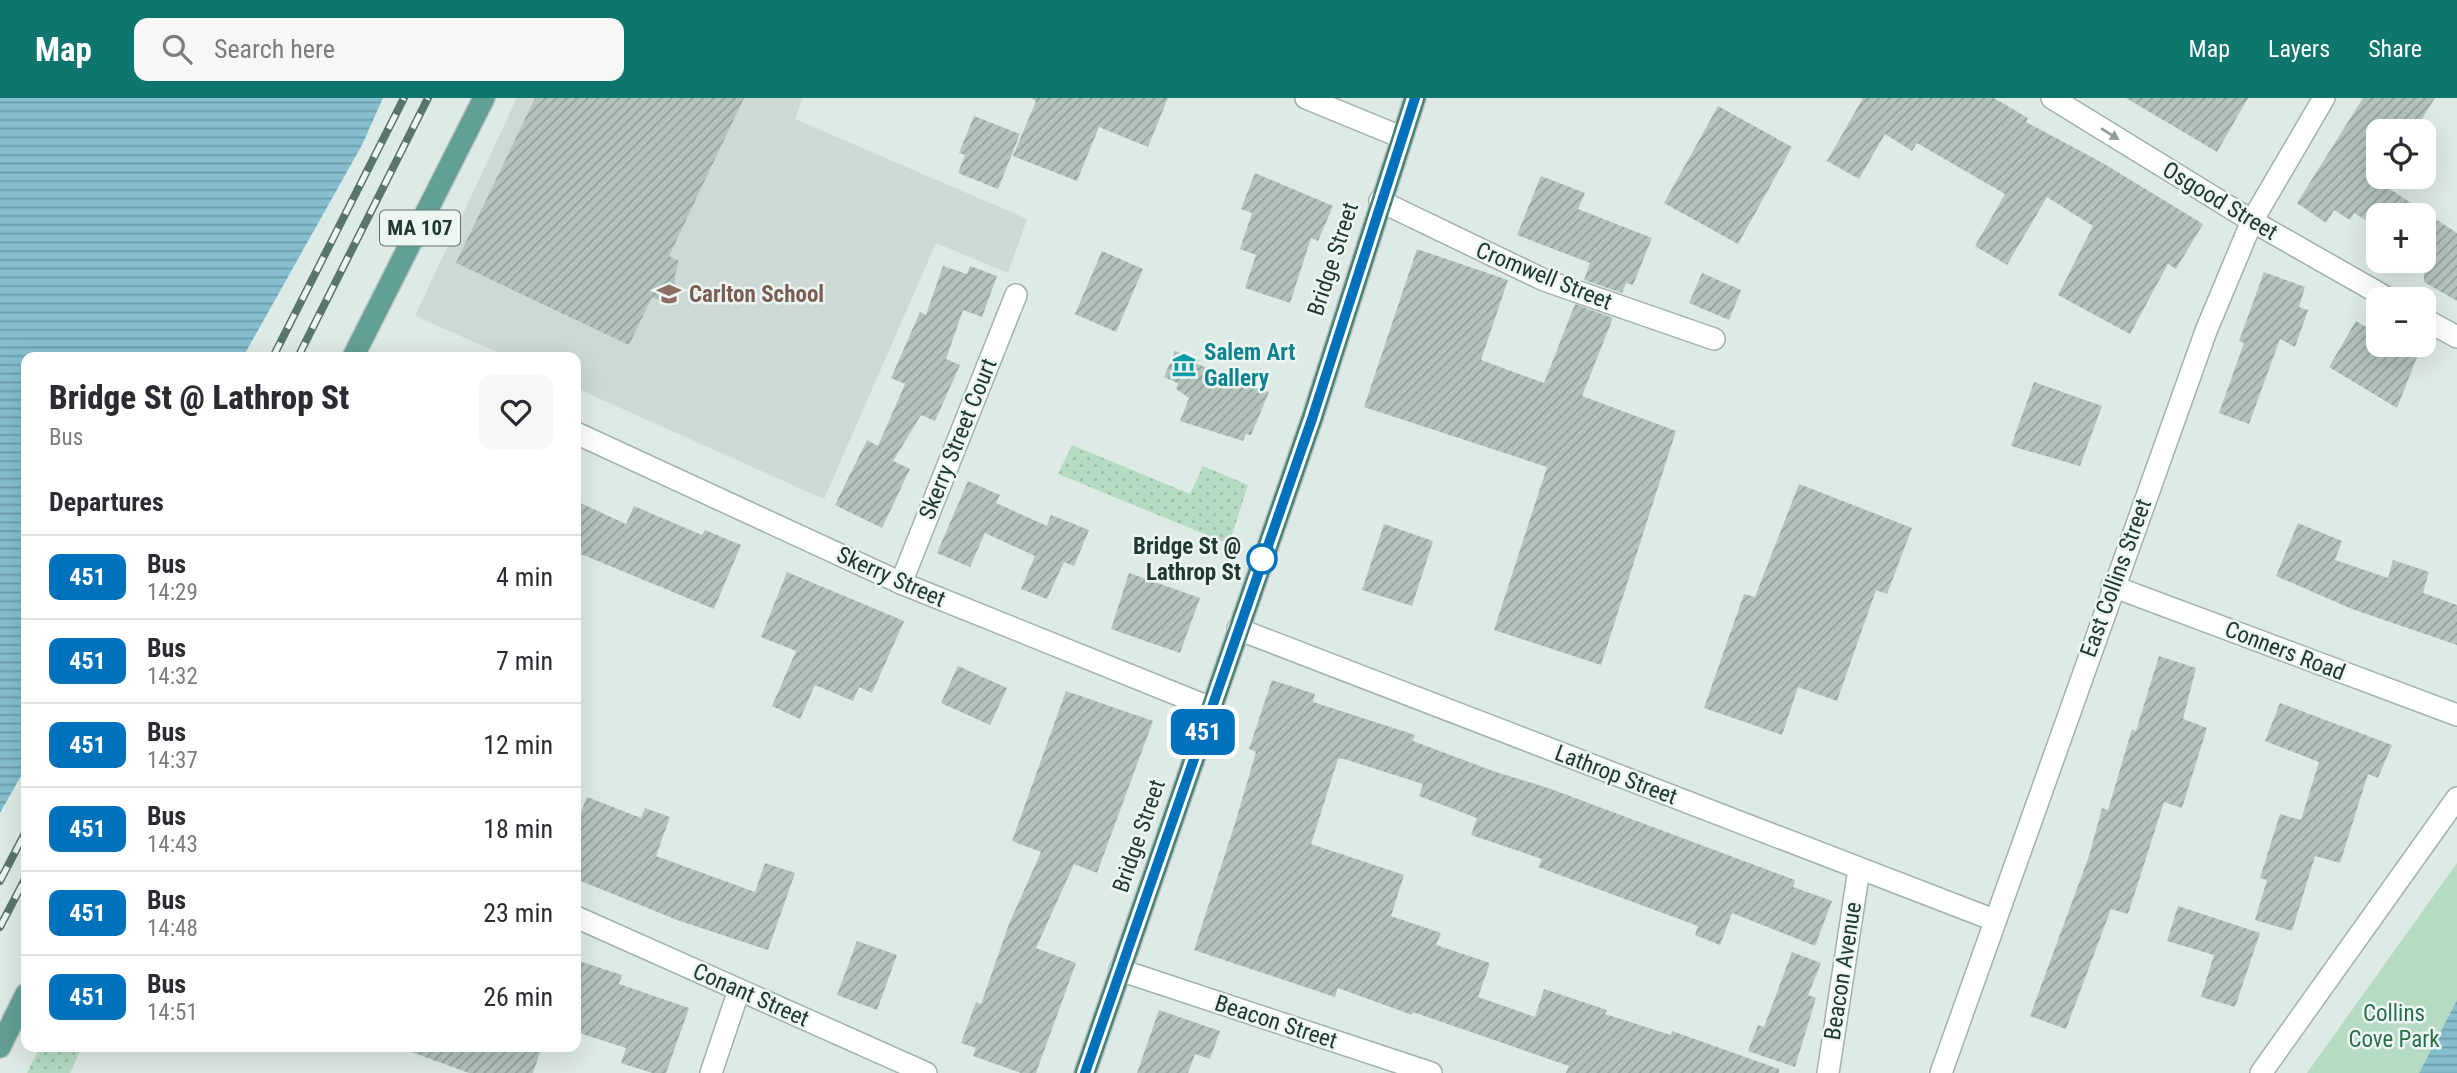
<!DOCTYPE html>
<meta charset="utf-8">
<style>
:root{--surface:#fff;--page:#f7f7f7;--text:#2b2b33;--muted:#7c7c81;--line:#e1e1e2;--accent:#0f766e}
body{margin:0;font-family:"Roboto Condensed",sans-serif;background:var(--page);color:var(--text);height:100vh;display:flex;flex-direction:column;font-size:26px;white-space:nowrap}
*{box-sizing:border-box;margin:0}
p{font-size:23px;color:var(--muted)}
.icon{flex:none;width:38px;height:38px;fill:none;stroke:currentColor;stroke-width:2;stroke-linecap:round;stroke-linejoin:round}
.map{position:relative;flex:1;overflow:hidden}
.panel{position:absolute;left:21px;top:254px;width:560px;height:700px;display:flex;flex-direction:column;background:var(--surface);border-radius:14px;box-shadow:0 7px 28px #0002}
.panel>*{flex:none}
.badge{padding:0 14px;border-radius:10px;font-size:24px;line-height:46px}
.controls{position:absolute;left:2366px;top:21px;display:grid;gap:14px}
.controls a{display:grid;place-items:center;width:70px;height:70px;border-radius:14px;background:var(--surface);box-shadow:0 7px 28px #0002;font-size:35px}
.map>.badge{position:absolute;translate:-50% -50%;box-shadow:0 0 0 4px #fff}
h2{padding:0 28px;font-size:26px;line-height:63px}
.round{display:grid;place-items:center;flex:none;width:74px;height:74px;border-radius:14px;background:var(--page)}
.head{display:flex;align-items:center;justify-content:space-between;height:119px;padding:0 28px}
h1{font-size:33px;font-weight:800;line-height:52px}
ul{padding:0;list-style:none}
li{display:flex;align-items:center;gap:21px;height:84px;padding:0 28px;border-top:2px solid var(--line)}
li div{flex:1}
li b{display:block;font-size:26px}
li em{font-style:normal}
li .badge{min-width:77px;font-weight:700;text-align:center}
header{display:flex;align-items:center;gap:42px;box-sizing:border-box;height:98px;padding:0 35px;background:var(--accent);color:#fff}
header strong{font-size:33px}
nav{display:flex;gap:38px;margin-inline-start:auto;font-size:24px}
.search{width:490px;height:63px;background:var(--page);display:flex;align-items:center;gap:18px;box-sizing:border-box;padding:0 24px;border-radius:14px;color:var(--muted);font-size:26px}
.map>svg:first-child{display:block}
</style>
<header>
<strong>Map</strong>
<div class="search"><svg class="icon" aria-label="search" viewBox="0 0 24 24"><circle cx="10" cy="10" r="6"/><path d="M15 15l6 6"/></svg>Search here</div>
<nav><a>Map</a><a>Layers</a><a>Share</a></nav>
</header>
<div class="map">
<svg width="2457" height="975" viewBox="0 0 2457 975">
<defs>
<pattern id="grass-dots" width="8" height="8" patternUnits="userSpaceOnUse" patternTransform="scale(1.75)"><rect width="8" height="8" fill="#b6dbc3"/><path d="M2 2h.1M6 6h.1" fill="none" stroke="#9cbda8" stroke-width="1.8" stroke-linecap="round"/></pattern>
<pattern id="water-rules" width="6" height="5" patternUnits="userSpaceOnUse" patternTransform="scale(1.75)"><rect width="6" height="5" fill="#85bfcf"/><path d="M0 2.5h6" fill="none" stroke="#6c9ca9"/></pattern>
<pattern id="building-hatch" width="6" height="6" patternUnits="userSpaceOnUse" patternTransform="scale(1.75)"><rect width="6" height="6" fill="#b3c4be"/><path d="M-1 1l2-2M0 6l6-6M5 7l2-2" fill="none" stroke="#91a09b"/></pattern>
</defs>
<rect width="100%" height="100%" fill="#deeae5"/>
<path fill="#ccd9d4" d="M 517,0 L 803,0 L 795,21 L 1027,121 L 1008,175 L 936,145 L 824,401 L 576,290 L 576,259 L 508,259 L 415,218 Z"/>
<g fill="url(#grass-dots)">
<path d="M 1072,347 L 1190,396 L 1203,368 L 1248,387 L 1229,446 L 1058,376 Z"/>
<path d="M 40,949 L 40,948 L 82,949 L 70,975 L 27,975 Z"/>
</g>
<path fill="#b6dbc3" d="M 2457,765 L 2457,902 L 2419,975 L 2307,975 Z"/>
<g fill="url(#water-rules)">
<path d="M 0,0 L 383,0 L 362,47 L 243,259 L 26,259 L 26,669 L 0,715 Z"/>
<path d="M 2457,902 L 2457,975 L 2419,975 Z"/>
</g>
<g fill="url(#building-hatch)">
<path d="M 535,0 L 744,0 L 669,158 L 679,163 L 675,178 L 674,208 L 652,199 L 629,247 L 456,165 Z"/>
<path d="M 1031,0 L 1168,0 L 1148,49 L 1099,29 L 1077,83 L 1013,58 L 1036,3 Z"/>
<path d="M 1863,0 L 1994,0 L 2028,20 L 2026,24 L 2101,64 L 2203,126 L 2176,171 L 2168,166 L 2130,236 L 2058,197 L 2093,128 L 2047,99 L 2007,167 L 1975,148 L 2005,96 L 1917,45 L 1912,53 L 1885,36 L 1859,81 L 1827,63 Z"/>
<path d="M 2126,0 L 2248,0 L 2217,54 Z"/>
<path d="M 2363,0 L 2435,0 L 2414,33 L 2378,33 L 2376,82 L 2457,135 L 2457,203 L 2424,184 L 2424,117 L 2378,117 L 2378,130 L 2354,115 L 2350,122 L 2334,112 L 2326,125 L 2297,105 Z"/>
<path d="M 1718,8 L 1792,49 L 1738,146 L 1664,105 Z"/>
<path d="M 974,18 L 1020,36 L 998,91 L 958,75 L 965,57 L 959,55 Z"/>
<path d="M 1255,75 L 1333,108 L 1318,143 L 1311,140 L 1290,205 L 1245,190 L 1256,157 L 1240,151 L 1252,115 L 1241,111 Z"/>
<path d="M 1541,78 L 1585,95 L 1578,111 L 1652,140 L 1633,187 L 1626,185 L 1622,195 L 1584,182 L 1590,165 L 1517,137 Z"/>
<path d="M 1417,151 L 1508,182 L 1481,262 L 1544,285 L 1575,206 L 1613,220 L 1582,298 L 1676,333 L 1601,567 L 1494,532 L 1547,369 L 1364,309 Z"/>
<path d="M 1102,153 L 1143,171 L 1116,234 L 1075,216 Z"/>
<path d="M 943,168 L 967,176 L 970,168 L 997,178 L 982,219 L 963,212 L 946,261 L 960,267 L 935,323 L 921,317 L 893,363 L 910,371 L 882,430 L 835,407 L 867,342 L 878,348 L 905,286 L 891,280 L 920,214 L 926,217 Z"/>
<path d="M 2264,174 L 2305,189 L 2299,209 L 2308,212 L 2295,249 L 2280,241 L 2249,326 L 2219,315 L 2244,245 L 2239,243 Z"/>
<path d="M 1702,175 L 1741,192 L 1729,222 L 1689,205 Z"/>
<path d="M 2356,223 L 2378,236 L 2378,247 L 2396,247 L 2417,259 L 2397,310 L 2329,269 Z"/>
<path d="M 1175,253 L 1199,262 L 1197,266 L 1269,294 L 1251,337 L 1246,336 L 1243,343 L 1180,323 L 1189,300 L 1176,291 L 1178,285 L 1164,279 Z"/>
<path d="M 2034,284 L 2102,308 L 2080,368 L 2011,348 Z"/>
<path d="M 968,383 L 1000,397 L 996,405 L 1047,428 L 1051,417 L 1089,432 L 1074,468 L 1064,464 L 1047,501 L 1021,491 L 1035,458 L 985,435 L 970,469 L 937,455 Z"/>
<path d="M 1799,386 L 1912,430 L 1887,496 L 1876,492 L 1837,603 L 1798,589 L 1782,637 L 1704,610 L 1744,496 L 1755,499 Z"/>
<path d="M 576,403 L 626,426 L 634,408 L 702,437 L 705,432 L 741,447 L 714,511 L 576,454 Z"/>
<path d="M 2298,425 L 2342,443 L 2335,462 L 2388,480 L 2393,462 L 2429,474 L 2423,495 L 2457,507 L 2457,547 L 2352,511 L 2276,478 Z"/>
<path d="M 1384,426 L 1433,443 L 1412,508 L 1362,492 Z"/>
<path d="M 787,474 L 904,523 L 872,595 L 859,589 L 853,603 L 815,587 L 800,621 L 772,608 L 796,553 L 761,539 Z"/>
<path d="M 1129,475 L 1200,500 L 1180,555 L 1111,531 Z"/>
<path d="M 2159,558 L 2196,570 L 2183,621 L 2207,630 L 2182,710 L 2164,704 L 2128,816 L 2111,811 L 2066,931 L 2030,918 L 2089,758 L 2102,710 L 2108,712 L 2132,631 L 2136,633 Z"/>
<path d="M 958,568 L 1007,590 L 990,627 L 941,605 Z"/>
<path d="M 1272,582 L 1315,596 L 1313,604 L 1415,637 L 1413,643 L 1493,673 L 1551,691 L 1795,782 L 1793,789 L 1832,803 L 1815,848 L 1732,815 L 1720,847 L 1695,837 L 1698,828 L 1538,769 L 1542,761 L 1471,737 L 1477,720 L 1419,698 L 1423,686 L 1344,661 L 1338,661 L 1311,746 L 1404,777 L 1391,818 L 1441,835 L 1436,847 L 1490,865 L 1478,899 L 1535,919 L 1544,891 L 1607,912 L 1605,916 L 1671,937 L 1672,933 L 1779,971 L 1779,975 L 1566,975 L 1569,968 L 1413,914 L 1412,917 L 1338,890 L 1335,899 L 1194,852 L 1237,719 L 1256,654 L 1249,651 Z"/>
<path d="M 1066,593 L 1153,623 L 1097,775 L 1074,766 L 1036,850 L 1076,865 L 1036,975 L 1021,975 L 973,958 L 976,950 L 961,945 L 976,904 L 981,906 L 1009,826 L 1041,754 L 1012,743 Z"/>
<path d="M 2280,605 L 2392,647 L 2378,680 L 2368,676 L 2340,765 L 2315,758 L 2292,833 L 2255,822 L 2267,782 L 2260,780 L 2280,716 L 2301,722 L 2319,664 L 2265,643 Z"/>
<path d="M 587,699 L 641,720 L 645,710 L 670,719 L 656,758 L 755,794 L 765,765 L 795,775 L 768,852 L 677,822 L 576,781 L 576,727 Z"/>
<path d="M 2178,808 L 2260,835 L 2235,909 L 2201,899 L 2214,857 L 2167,843 Z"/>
<path d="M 857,843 L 897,857 L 877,912 L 837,897 Z"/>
<path d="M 1792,854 L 1821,865 L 1808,897 L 1816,900 L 1795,969 L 1748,953 L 1758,927 L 1764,929 Z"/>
<path d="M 576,862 L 622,877 L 619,886 L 689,910 L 666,975 L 652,975 L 621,965 L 626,950 L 576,934 Z"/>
<path d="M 1159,912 L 1220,933 L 1210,961 L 1195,956 L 1188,975 L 1137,975 Z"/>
<path d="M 406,948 L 542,948 L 533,975 L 469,975 L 406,952 Z"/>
</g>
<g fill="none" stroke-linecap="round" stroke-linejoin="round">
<g stroke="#a1b1ac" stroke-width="24">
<g id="minor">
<path d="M 1306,0 L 1401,39"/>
<path d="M 2052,0 L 2252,123 L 2389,201"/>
<path d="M 1380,103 L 1544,182 L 1714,241"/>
<path d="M 2424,221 L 2457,239"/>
<path d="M 576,335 L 901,485 L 1211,610"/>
<path d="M 901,485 L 1016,197"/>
<path d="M 2112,488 L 2457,617"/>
<path d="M 1238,531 L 1994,822"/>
<path d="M 576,819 L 926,975"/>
<path d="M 1120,872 L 1431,975"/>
<path d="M 711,975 L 739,892"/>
<path d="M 1828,975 L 1859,771"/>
<path d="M 1941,975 L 2206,233 L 2252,123 L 2324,0"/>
<path d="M 2261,975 L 2457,700"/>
</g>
</g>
<g stroke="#bcc4c2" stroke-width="24">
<g id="primary">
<path d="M 353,259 L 484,0"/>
<path d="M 0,949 L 26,896"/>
</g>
</g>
<g stroke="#bcc4c2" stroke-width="24">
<path id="trunk" d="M 1085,975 L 1312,321 L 1415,0"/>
</g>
<use href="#minor" stroke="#fff" stroke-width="21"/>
<use href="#primary" stroke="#629f94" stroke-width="21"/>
<use href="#trunk" stroke="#478278" stroke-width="21"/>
<g stroke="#5a756f" stroke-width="8">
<g id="rail">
<path d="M 273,259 L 404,0"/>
<path d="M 298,259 L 428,0"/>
<path d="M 0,783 L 26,733"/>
<path d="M 0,829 L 26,779"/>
</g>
</g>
<use href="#rail" stroke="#eef6f3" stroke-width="5" stroke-dasharray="16" stroke-linecap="butt"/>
</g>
<defs><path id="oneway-solid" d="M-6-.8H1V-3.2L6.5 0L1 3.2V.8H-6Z" transform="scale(1.75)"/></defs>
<use fill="#909c9a" href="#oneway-solid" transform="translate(2110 36) rotate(32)"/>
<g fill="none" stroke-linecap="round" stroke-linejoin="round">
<g stroke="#fff" stroke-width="16">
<path id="line" d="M 1085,975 L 1312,321 L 1415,0"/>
</g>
<use href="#line" stroke="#0072bc" stroke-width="10"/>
</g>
<defs>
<g id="school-bare" transform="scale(1.89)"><path d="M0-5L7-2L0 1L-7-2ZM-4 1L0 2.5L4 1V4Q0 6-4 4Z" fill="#8d6e63" stroke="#eef6f3" stroke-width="2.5" paint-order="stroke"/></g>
<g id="museum-bare" transform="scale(1.89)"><path d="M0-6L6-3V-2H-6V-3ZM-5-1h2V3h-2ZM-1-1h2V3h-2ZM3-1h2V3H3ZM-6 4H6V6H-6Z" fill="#0f9aa8" stroke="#eef6f3" stroke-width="2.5" paint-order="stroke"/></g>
</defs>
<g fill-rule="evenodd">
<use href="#school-bare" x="669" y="196"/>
<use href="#museum-bare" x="1184" y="267"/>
</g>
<circle fill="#fff" stroke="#0072bc" stroke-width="3.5" cx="1262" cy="461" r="14"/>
<g text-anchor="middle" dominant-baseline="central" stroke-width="5" stroke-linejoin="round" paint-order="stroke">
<rect fill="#eef6f3" stroke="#5e726d" stroke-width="2" x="380" y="112.5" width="80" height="35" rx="5"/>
<g font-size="21" font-weight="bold" fill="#203934">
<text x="420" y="130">MA 107</text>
</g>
<g font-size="23" fill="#203934" stroke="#eef6f3">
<text transform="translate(2220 103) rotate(31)">Osgood Street</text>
<text transform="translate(1333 161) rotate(-72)">Bridge Street</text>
<text transform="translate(1544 178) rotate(22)">Cromwell Street</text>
<text transform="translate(958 341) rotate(-68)">Skerry Street Court</text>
<text transform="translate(891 479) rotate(24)">Skerry Street</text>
<text transform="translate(2116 480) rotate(-70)">East Collins Street</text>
<text transform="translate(2285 553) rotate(21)">Conners Road</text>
<text transform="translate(1616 677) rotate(21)">Lathrop Street</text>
<text transform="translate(1139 738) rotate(-71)">Bridge Street</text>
<text transform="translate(1843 873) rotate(-81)">Beacon Avenue</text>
<text transform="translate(751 897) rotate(24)">Conant Street</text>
<text transform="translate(1276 924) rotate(18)">Beacon Street</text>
</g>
<g font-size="23" font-weight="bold" fill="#785e54" stroke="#eef6f3" text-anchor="start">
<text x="689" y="196">Carlton School</text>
</g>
<g font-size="23" font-weight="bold" fill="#0d838f" stroke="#eef6f3" text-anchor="start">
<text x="1204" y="254">Salem Art<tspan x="1204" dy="26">Gallery</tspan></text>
</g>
<g font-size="23" font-weight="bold" fill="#203934" stroke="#eef6f3" text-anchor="end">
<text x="1241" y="448">Bridge St @<tspan x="1241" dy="26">Lathrop St</tspan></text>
</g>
<g font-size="23" fill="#2a6f4a" stroke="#eef6f3">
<text x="2394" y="915">Collins<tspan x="2394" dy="26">Cove Park</tspan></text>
</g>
</g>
</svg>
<div class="controls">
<a><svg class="icon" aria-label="locate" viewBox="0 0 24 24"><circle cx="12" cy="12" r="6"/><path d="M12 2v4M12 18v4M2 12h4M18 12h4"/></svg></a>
<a>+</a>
<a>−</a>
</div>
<b class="badge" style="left:1203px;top:634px;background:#0072bc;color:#fff">451</b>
<section class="panel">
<div class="head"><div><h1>Bridge St @ Lathrop St</h1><p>Bus</p></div><a class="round"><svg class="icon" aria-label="heart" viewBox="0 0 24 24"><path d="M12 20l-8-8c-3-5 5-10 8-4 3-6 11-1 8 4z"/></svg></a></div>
<h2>Departures</h2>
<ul>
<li><span class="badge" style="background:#0072bc;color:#fff">451</span><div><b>Bus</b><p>14:29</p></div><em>4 min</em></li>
<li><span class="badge" style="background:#0072bc;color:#fff">451</span><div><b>Bus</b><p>14:32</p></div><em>7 min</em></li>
<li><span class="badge" style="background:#0072bc;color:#fff">451</span><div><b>Bus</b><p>14:37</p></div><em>12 min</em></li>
<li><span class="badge" style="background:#0072bc;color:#fff">451</span><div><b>Bus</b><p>14:43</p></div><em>18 min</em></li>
<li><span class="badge" style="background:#0072bc;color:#fff">451</span><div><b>Bus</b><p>14:48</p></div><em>23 min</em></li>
<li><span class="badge" style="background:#0072bc;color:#fff">451</span><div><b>Bus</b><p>14:51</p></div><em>26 min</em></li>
</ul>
</section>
</div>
